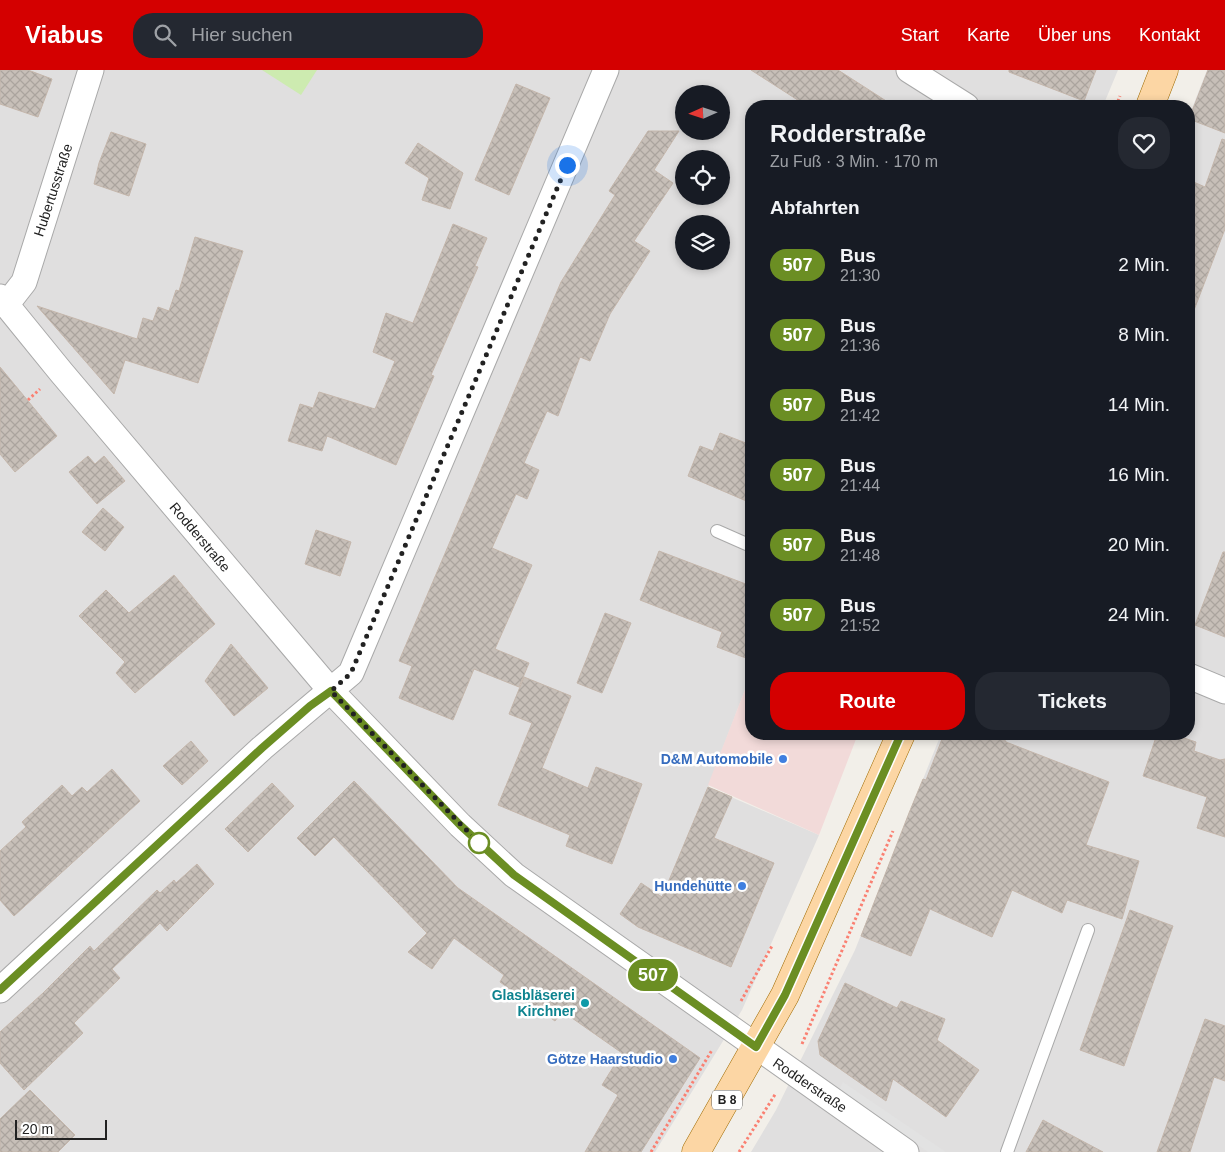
<!DOCTYPE html>
<html lang="de">
<meta charset="utf-8">
<style>
:root{--surface:#171b24;--page:#242831;--text:#f1f3f6;--muted:#9ea1a6;--accent:#d40000}
body{margin:0;font-family:Helvetica,sans-serif;background:var(--page);color:var(--text);height:100vh;display:flex;flex-direction:column;font-size:19px;white-space:nowrap}
*{box-sizing:border-box;margin:0}
p{font-size:16px;color:var(--muted)}
.icon{flex:none;width:28px;height:28px;fill:none;stroke:currentColor;stroke-width:2;stroke-linecap:round;stroke-linejoin:round}
.map{position:relative;flex:1;overflow:hidden}
.side{position:absolute;left:745px;top:30px;width:450px;height:640px;display:flex;flex-direction:column;background:var(--surface);border-radius:20px;box-shadow:0 2px 8px #0003}
.side>*{flex:none}
.badge{padding:0 10px;border-radius:16px;font-size:18px;line-height:32px}
.needle{width:32px;rotate:267deg}
.buttons{position:absolute;left:675px;top:15px;display:grid;gap:10px}
.buttons a{display:grid;place-items:center;width:55px;height:55px;border-radius:50%;background:var(--surface);box-shadow:0 2px 8px #0003;font-size:25px}
.scale{position:absolute;left:15px;bottom:12px;width:92px;box-sizing:border-box;padding-left:5px;border:2px solid #222;border-top:0;font-size:14px;line-height:18px;white-space:nowrap;color:#222;-webkit-text-stroke:4px #fff;paint-order:stroke}
.you{position:absolute;width:25px;height:25px;margin:-12px;border:4px solid #fff;border-radius:50%;background:#1a73e8;box-shadow:0 0 0 8px #1a73e833}
.map>.badge{position:absolute;translate:-50% -50%;box-shadow:0 0 0 2px #fff}
h2{padding:0 25px;font-size:19px;line-height:45px}
.round{display:grid;place-items:center;flex:none;width:52px;height:52px;border-radius:20px;background:var(--page)}
.headline{display:flex;align-items:center;justify-content:space-between;height:85px;padding:0 25px}
h1{font-size:24px;font-weight:700;line-height:38px}
.cta{display:flex;gap:10px;margin-top:auto;padding:10px 25px}
.cta a{flex:1;height:58px;border-radius:20px;background:var(--accent);color:#fff;font-size:20px;font-weight:700;line-height:58px;text-align:center}
.cta a+a{background:var(--page);color:var(--text)}
ul{padding:0;list-style:none}
li{display:flex;align-items:center;gap:15px;height:70px;padding:0 25px}
li div{flex:1}
li b{display:block;font-size:19px}
li em{font-style:normal}
li .badge{min-width:55px;font-weight:700;text-align:center}
header{display:flex;align-items:center;gap:30px;box-sizing:border-box;height:70px;padding:0 25px;background:var(--accent);color:#fff}
header strong{font-size:24px}
nav{display:flex;gap:28px;margin-inline-start:auto;font-size:18px}
.search{width:350px;height:45px;background:var(--page);display:flex;align-items:center;gap:12px;box-sizing:border-box;padding:0 18px;border-radius:20px;color:var(--muted);font-size:19px}
.map>svg:first-child{display:block}
</style>
<header>
<strong>Viabus</strong>
<div class="search"><svg class="icon" aria-label="search" viewBox="0 0 24 24"><circle cx="10" cy="10" r="6"/><path d="M15 15l6 6"/></svg>Hier suchen</div>
<nav><a>Start</a><a>Karte</a><a>Über uns</a><a>Kontakt</a></nav>
</header>
<div class="map">
<svg width="1225" height="1082" viewBox="0 0 1225 1082">
<defs>
<pattern id="building-cross-hatch" width="8" height="8" patternUnits="userSpaceOnUse" patternTransform="scale(1.25)"><rect width="8" height="8" fill="#c7bfb8"/><path d="M0 0l8 8M0 8l8-8" fill="none" stroke="#aba49e"/></pattern>
</defs>
<rect width="100%" height="100%" fill="#f2efe9"/>
<g fill="#e0dfdf" fill-rule="evenodd">
<path d="M 0,0 L 1118,0 L 1103,36 L 751,36 L 751,604 L 708,717 L 819,765 L 742,940 L 655,1082 L 0,1082 ZM 684,24 L 721,24 L 721,61 L 684,61 ZM 684,89 L 721,89 L 721,126 L 684,126 ZM 684,154 L 721,154 L 721,191 L 684,191 Z"/>
<path d="M 1207,0 L 1225,0 L 1225,1082 L 751,1082 L 776,1040 L 855,880 L 941,664 L 1189,664 L 1189,46 Z"/>
</g>
<path fill="#f2dad9" d="M 751,604 L 751,664 L 858,664 L 819,765 L 708,715 Z"/>
<path fill="#cdebb0" d="M 262,0 L 317,0 L 301,25 Z"/>
<path fill="#e2e2e2" d="M 843,1012 L 946,1082 L 928,1082 L 838,1021 Z"/>
<g fill="url(#building-cross-hatch)" stroke="#c4b6ab">
<path d="M 0,0 L 28,0 L 52,9 L 38,47 L 0,34 Z"/>
<path d="M 751,0 L 838,0 L 894,36 L 807,36 Z"/>
<path d="M 1009,0 L 1096,0 L 1084,31 L 1009,2 Z"/>
<path d="M 1208,0 L 1225,0 L 1225,63 L 1189,49 Z"/>
<path d="M 516,14 L 550,28 L 509,125 L 475,110 Z"/>
<path d="M 648,61 L 679,61 L 654,100 L 673,113 L 634,171 L 650,181 L 610,244 L 590,291 L 580,287 L 558,346 L 547,341 L 524,393 L 539,400 L 527,429 L 516,424 L 492,478 L 532,495 L 495,579 L 529,593 L 519,617 L 474,599 L 453,650 L 399,628 L 412,596 L 399,591 L 561,212 L 615,125 L 609,121 Z"/>
<path d="M 111,62 L 146,74 L 129,126 L 94,114 L 99,93 Z"/>
<path d="M 1222,69 L 1225,70 L 1225,159 L 1191,248 L 1189,248 L 1189,110 L 1205,117 Z"/>
<path d="M 418,73 L 463,103 L 450,139 L 422,130 L 429,108 L 405,93 Z"/>
<path d="M 453,154 L 487,168 L 475,196 L 478,197 L 431,305 L 434,306 L 396,395 L 327,366 L 322,381 L 288,371 L 300,334 L 313,338 L 319,322 L 375,339 L 395,291 L 373,282 L 386,243 L 413,253 Z"/>
<path d="M 195,167 L 243,181 L 198,313 L 125,290 L 114,324 L 37,236 L 137,269 L 143,248 L 153,251 L 158,237 L 169,241 L 176,220 L 179,221 Z"/>
<path d="M 0,297 L 57,366 L 15,402 L 0,384 Z"/>
<path d="M 720,363 L 751,375 L 751,433 L 688,406 L 700,376 L 713,381 Z"/>
<path d="M 88,386 L 95,394 L 104,386 L 125,411 L 97,434 L 69,402 Z"/>
<path d="M 103,438 L 124,457 L 105,481 L 82,462 Z"/>
<path d="M 316,460 L 351,472 L 340,506 L 305,494 Z"/>
<path d="M 659,481 L 751,516 L 751,590 L 717,577 L 722,562 L 640,530 Z"/>
<path d="M 1223,482 L 1225,482 L 1225,567 L 1195,555 Z"/>
<path d="M 174,505 L 215,554 L 135,623 L 116,603 L 125,592 L 79,546 L 106,520 L 129,543 Z"/>
<path d="M 605,543 L 631,553 L 602,623 L 577,613 Z"/>
<path d="M 231,574 L 268,618 L 234,646 L 205,611 Z"/>
<path d="M 524,607 L 571,626 L 542,698 L 588,718 L 596,697 L 642,714 L 612,794 L 566,776 L 570,765 L 498,735 L 532,653 L 509,644 Z"/>
<path d="M 944,664 L 1001,664 L 1006,672 L 1109,712 L 1086,775 L 1139,791 L 1122,849 L 1067,830 L 1062,843 L 1012,820 L 992,867 L 930,839 L 911,886 L 861,866 L 909,743 L 923,709 L 926,710 Z"/>
<path d="M 1157,664 L 1172,664 L 1196,672 L 1194,681 L 1220,690 L 1225,689 L 1225,767 L 1197,758 L 1207,727 L 1143,706 Z"/>
<path d="M 191,671 L 208,691 L 182,715 L 163,696 Z"/>
<path d="M 112,699 L 140,731 L 14,846 L 0,830 L 0,781 L 26,757 L 22,752 L 62,715 L 72,726 L 82,717 L 87,722 Z"/>
<path d="M 354,711 L 458,818 L 700,988 L 641,1082 L 585,1082 L 618,1025 L 602,1015 L 622,983 L 562,941 L 555,951 L 500,912 L 504,905 L 454,868 L 432,899 L 408,882 L 427,863 L 334,767 L 315,786 L 297,768 Z"/>
<path d="M 272,713 L 294,736 L 248,782 L 225,759 Z"/>
<path d="M 708,717 L 732,727 L 714,768 L 774,793 L 731,897 L 638,857 L 620,844 L 641,813 L 662,827 Z"/>
<path d="M 197,794 L 214,814 L 167,861 L 160,853 L 112,899 L 120,908 L 74,953 L 83,963 L 24,1020 L 0,993 L 0,962 L 43,923 L 90,876 L 94,881 L 157,820 L 160,823 L 174,810 L 176,813 Z"/>
<path d="M 1130,840 L 1173,856 L 1124,996 L 1080,980 Z"/>
<path d="M 845,913 L 897,938 L 901,931 L 945,949 L 937,970 L 979,1000 L 946,1047 L 893,1009 L 886,1031 L 820,985 L 818,971 Z"/>
<path d="M 1205,949 L 1225,956 L 1225,1011 L 1214,1007 L 1190,1082 L 1157,1082 Z"/>
<path d="M 30,1020 L 75,1065 L 58,1082 L 0,1082 L 0,1049 Z"/>
<path d="M 1043,1050 L 1054,1056 L 1103,1082 L 1026,1082 Z"/>
</g>
<g fill="none" stroke-linecap="round" stroke-linejoin="round">
<g stroke="#a9a9a9" stroke-width="14">
<g id="lane">
<path d="M 717,461 L 751,476"/>
<path d="M 1007,1082 L 1088,860"/>
</g>
</g>
<g stroke="#a9a9a9" stroke-width="27">
<g id="street">
<path d="M 909,0 L 966,36"/>
<path d="M 0,227 L 61,302 L 331,621 L 460,755 L 514,805 L 906,1082"/>
<path d="M 6,235 L 24,212 L 91,0"/>
<path d="M 1189,606 L 1225,621"/>
<path d="M 0,920 L 262,678 L 351,603 L 606,0"/>
</g>
</g>
<g stroke="#a06b00" stroke-width="29">
<g id="primary">
<path d="M 1150,36 L 1164,0"/>
<path d="M 696,1082 L 785,925 L 901,664"/>
</g>
</g>
<g stroke="#fa8072" stroke-width="3" stroke-dasharray="2.5 2.5" stroke-linecap="butt">
<path d="M 1116,36 L 1120,26"/>
<path d="M 28,330 L 40,319"/>
<path d="M 741,931 L 772,876"/>
<path d="M 802,974 L 893,761"/>
<path d="M 651,1082 L 712,980"/>
<path d="M 739,1082 L 776,1023"/>
</g>
<use href="#lane" stroke="#fff" stroke-width="12"/>
<use href="#street" stroke="#fff" stroke-width="25"/>
<use href="#primary" stroke="#fcd6a4" stroke-width="28"/>
</g>
<g fill="none" stroke-linecap="round" stroke-linejoin="round">
<g stroke="#fff" stroke-width="11">
<path id="line" d="M 0,920 L 262,678 L 310,636 L 331,621 L 460,755 L 514,805 L 756,977 L 785,925 L 901,664"/>
</g>
<use href="#line" stroke="#6b8e23" stroke-width="8"/>
<path stroke="#222" stroke-width="5" stroke-dasharray="0 9" d="M 479,773 L 331,621 L 351,603 L 567,95"/>
</g>
<g fill="#3f7fe0" stroke="#fff" stroke-width="2">
<circle cx="783" cy="689" r="5"/>
<circle cx="742" cy="816" r="5"/>
<circle cx="673" cy="989" r="5"/>
</g>
<circle fill="#fff" stroke="#6b8e23" stroke-width="2.5" cx="479" cy="773" r="10"/>
<circle fill="#0f9aa8" stroke="#fff" stroke-width="2" cx="585" cy="933" r="5"/>
<g text-anchor="middle" dominant-baseline="central" stroke-width="5" stroke-linejoin="round" paint-order="stroke">
<rect fill="#fff" stroke="#646464" stroke-width="1" x="712" y="1020.5" width="30" height="19" rx="4"/>
<g font-size="12" font-weight="bold" fill="#222">
<text x="727" y="1030">B 8</text>
</g>
<g font-size="14" fill="#222" stroke="#fff">
<text transform="translate(53 120) rotate(-72)">Hubertusstraße</text>
<text transform="translate(200 467) rotate(50)">Rodderstraße</text>
<text transform="translate(810 1015) rotate(34)">Rodderstraße</text>
</g>
<g font-size="14" font-weight="bold" fill="#366cbe" stroke="#fff" text-anchor="end">
<text x="773" y="689">D&amp;M Automobile</text>
<text x="732" y="816">Hundehütte</text>
<text x="663" y="989">Götze Haarstudio</text>
</g>
<g font-size="14" font-weight="bold" fill="#0d838f" stroke="#fff" text-anchor="end">
<text x="575" y="925">Glasbläserei<tspan x="575" dy="16">Kirchner</tspan></text>
</g>
</g>
</svg>
<div class="buttons">
<a><svg class="needle" viewBox="-14 -14 28 28"><path d="M0-13l5 13h-10z" fill="#e53935"/><path d="M0 13l5-13h-10z" fill="#9ea1a6"/></svg></a>
<a><svg class="icon" aria-label="locate" viewBox="0 0 24 24"><circle cx="12" cy="12" r="6"/><path d="M12 2v4M12 18v4M2 12h4M18 12h4"/></svg></a>
<a><svg class="icon" aria-label="layers" viewBox="0 0 24 24"><path d="M12 4l9 5-9 5-9-5zM3 14l9 5 9-5"/></svg></a>
</div>
<div class="scale">20 m</div>
<div class="you" style="left:567px;top:95px"></div>
<b class="badge" style="left:653px;top:905px;background:#6b8e23;color:#fff">507</b>
<section class="side">
<div class="headline"><div><h1>Rodderstraße</h1><p>Zu Fuß · 3 Min. · 170 m</p></div><a class="round"><svg class="icon" aria-label="heart" viewBox="0 0 24 24"><path d="M12 20l-8-8c-3-5 5-10 8-4 3-6 11-1 8 4z"/></svg></a></div>
<h2>Abfahrten</h2>
<ul>
<li><span class="badge" style="background:#6b8e23;color:#fff">507</span><div><b>Bus</b><p>21:30</p></div><em>2 Min.</em></li>
<li><span class="badge" style="background:#6b8e23;color:#fff">507</span><div><b>Bus</b><p>21:36</p></div><em>8 Min.</em></li>
<li><span class="badge" style="background:#6b8e23;color:#fff">507</span><div><b>Bus</b><p>21:42</p></div><em>14 Min.</em></li>
<li><span class="badge" style="background:#6b8e23;color:#fff">507</span><div><b>Bus</b><p>21:44</p></div><em>16 Min.</em></li>
<li><span class="badge" style="background:#6b8e23;color:#fff">507</span><div><b>Bus</b><p>21:48</p></div><em>20 Min.</em></li>
<li><span class="badge" style="background:#6b8e23;color:#fff">507</span><div><b>Bus</b><p>21:52</p></div><em>24 Min.</em></li>
</ul>
<div class="cta"><a>Route</a><a>Tickets</a></div>
</section>
</div>
